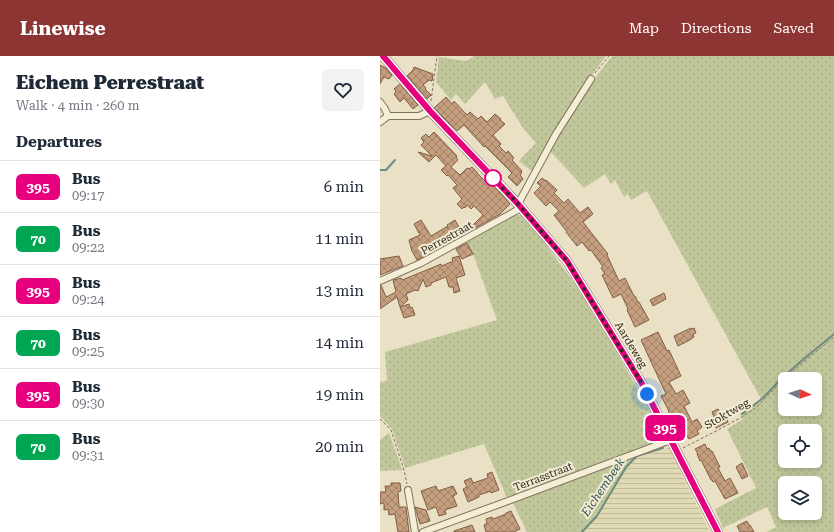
<!DOCTYPE html>
<meta charset="utf-8">
<style>
:root{--surface:#fff;--page:#f2f2f3;--text:#1f2937;--muted:#747a83;--line:#e0e1e3;--accent:#8d3532}
body{margin:0;font-family:"Roboto Serif",serif;background:var(--page);color:var(--text);height:100vh;display:flex;flex-direction:column;font-size:15px;white-space:nowrap}
*{box-sizing:border-box;margin:0}
p{font-size:13px;color:var(--muted)}
.icon{flex:none;width:22px;height:22px;fill:none;stroke:currentColor;stroke-width:2;stroke-linecap:round;stroke-linejoin:round}
.map{position:relative;flex:1;overflow:hidden}
.details{display:flex;flex-direction:column;background:var(--surface);width:380px}
.details>*{flex:none}
.badge{padding:0 8px;border-radius:6px;font-size:14px;line-height:26px}
.needle{width:26px;rotate:93deg}
.controls{position:absolute;left:398px;top:316px;display:grid;gap:8px}
.controls a{display:grid;place-items:center;width:44px;height:44px;border-radius:6px;background:var(--surface);box-shadow:0 2px 6px #0003;font-size:20px}
.you{position:absolute;width:20px;height:20px;margin:-10px;border:3px solid #fff;border-radius:50%;background:#1a73e8;box-shadow:0 0 0 6px #1a73e833}
.map>.badge{position:absolute;translate:-50% -50%;box-shadow:0 0 0 2px #fff}
h2{padding:0 16px;font-size:15px;line-height:36px}
.round{display:grid;place-items:center;flex:none;width:42px;height:42px;border-radius:6px;background:var(--page)}
.headline{display:flex;align-items:center;justify-content:space-between;height:68px;padding:0 16px}
h1{font-size:19px;font-weight:800;line-height:30px}
ul{padding:0;list-style:none}
li{display:flex;align-items:center;gap:12px;height:52px;padding:0 16px;border-top:1px solid var(--line)}
li div{flex:1}
li b{display:block;font-size:15px}
li em{font-style:normal}
li .badge{min-width:44px;font-weight:700;text-align:center}
header{display:flex;align-items:center;gap:24px;box-sizing:border-box;height:56px;padding:0 20px;background:var(--accent);color:#fff}
header strong{font-size:19px}
nav{display:flex;gap:22px;margin-inline-start:auto;font-size:14px}
main{display:flex;flex:1;min-height:0}
.map>svg:first-child{display:block}
</style>
<header>
<strong>Linewise</strong>
<nav><a>Map</a><a>Directions</a><a>Saved</a></nav>
</header>
<main>
<section class="details">
<div class="headline"><div><h1>Eichem Perrestraat</h1><p>Walk · 4 min · 260 m</p></div><a class="round"><svg class="icon" aria-label="heart" viewBox="0 0 24 24"><path d="M12 20l-8-8c-3-5 5-10 8-4 3-6 11-1 8 4z"/></svg></a></div>
<h2>Departures</h2>
<ul>
<li><span class="badge" style="background:#e6007e;color:#fff">395</span><div><b>Bus</b><p>09:17</p></div><em>6 min</em></li>
<li><span class="badge" style="background:#00a651;color:#fff">70</span><div><b>Bus</b><p>09:22</p></div><em>11 min</em></li>
<li><span class="badge" style="background:#e6007e;color:#fff">395</span><div><b>Bus</b><p>09:24</p></div><em>13 min</em></li>
<li><span class="badge" style="background:#00a651;color:#fff">70</span><div><b>Bus</b><p>09:25</p></div><em>14 min</em></li>
<li><span class="badge" style="background:#e6007e;color:#fff">395</span><div><b>Bus</b><p>09:30</p></div><em>19 min</em></li>
<li><span class="badge" style="background:#00a651;color:#fff">70</span><div><b>Bus</b><p>09:31</p></div><em>20 min</em></li>
</ul>
</section>
<div class="map">
<svg width="454" height="476" viewBox="0 0 454 476">
<defs>
<pattern id="farmland-rules" width="6" height="5" patternUnits="userSpaceOnUse"><rect width="6" height="5" fill="#dfdab3"/><path d="M0 2.5h6" fill="none" stroke="#c0bb9a"/></pattern>
<pattern id="grass-dots" width="8" height="8" patternUnits="userSpaceOnUse"><rect width="8" height="8" fill="#c0c79a"/><path d="M2 2h.1M6 6h.1" fill="none" stroke="#a6ab84" stroke-width="1.8" stroke-linecap="round"/></pattern>
<pattern id="building-cross-hatch" width="8" height="8" patternUnits="userSpaceOnUse"><rect width="8" height="8" fill="#c59e7e"/><path d="M0 0l8 8M0 8l8-8" fill="none" stroke="#a18167"/></pattern>
</defs>
<rect width="100%" height="100%" fill="#eae0c5"/>
<path fill="url(#farmland-rules)" d="M 289,392 L 330,476 L 202,476 L 217,460 L 247,413 L 255,402 L 280,394 Z"/>
<g fill="url(#grass-dots)" fill-rule="evenodd">
<path d="M 93,0 L 226,0 C 198,36 176,77 153,116 L 139,105 L 156,87 L 143,72 L 123,40 L 115,43 L 105,26 L 85,48 L 76,38 L 71,44 L 56,26 L 59,1 L 86,5 L 93,1 Z"/>
<path d="M 232,0 L 454,0 L 454,476 L 386,476 L 396,471 L 387,451 L 343,472 L 335,453 L 376,432 L 347,373 L 363,363 L 360,358 L 381,343 L 267,135 L 251,144 L 248,138 L 244,141 L 235,124 L 231,128 L 225,118 L 204,132 L 170,95 L 194,53 L 213,25 ZM 405,323 L 435,323 L 435,353 L 405,353 ZM 405,375 L 435,375 L 435,405 L 405,405 ZM 405,427 L 435,427 L 435,457 L 405,457 Z"/>
<path d="M 136,159 L 141,159 L 147,163 L 195,228 L 230,285 L 285,381 L 283,384 L 127,442 L 104,388 L 25,412 L 12,373 L 0,360 L 0,326 L 7,325 L 5,296 L 117,264 L 93,198 L 87,186 Z"/>
<path d="M 9,377 L 22,413 L 23,414 L 0,415 L 0,384 Z"/>
<path d="M 255,402 L 247,413 L 217,460 L 202,476 L 147,476 L 132,445 Z"/>
</g>
<g fill="none" stroke-linecap="round" stroke-linejoin="round">
<g stroke="#6e8b85" stroke-width="2">
<path d="M 0,114 L 6,114 L 15,104"/>
<path d="M 362,358 L 383,342 L 400,324 L 426,301 L 454,278"/>
<path d="M 202,476 L 217,460 L 246,411 L 257,400 L 283,392"/>
</g>
</g>
<g fill="url(#building-cross-hatch)" stroke="#805f45">
<path d="M 0,9 L 6,12 L 12,19 L 9,23 L 4,21 L 0,28 Z"/>
<path d="M 34,11 L 53,18 L 52,25 L 49,24 L 43,29 L 46,32 L 45,33 L 51,39 L 47,43 L 27,20 L 33,14 Z"/>
<path d="M 20,28 L 38,49 L 33,53 L 24,42 L 20,46 L 14,38 L 16,36 L 15,36 L 16,35 L 14,33 Z"/>
<path d="M 66,41 L 72,48 L 74,45 L 87,59 L 90,56 L 98,63 L 101,60 L 107,66 L 115,58 L 121,63 L 120,64 L 125,68 L 113,79 L 121,88 L 119,90 L 126,97 L 128,95 L 134,102 L 132,104 L 142,115 L 141,116 L 142,117 L 140,119 L 143,123 L 137,130 L 128,121 L 132,117 L 105,90 L 104,91 L 84,69 L 77,75 L 54,52 Z"/>
<path d="M 54,76 L 77,100 L 76,101 L 78,104 L 71,111 L 80,119 L 86,113 L 88,112 L 89,113 L 92,111 L 97,116 L 97,117 L 107,127 L 109,125 L 130,148 L 120,158 L 95,172 L 93,169 L 103,159 L 94,150 L 91,153 L 87,149 L 85,152 L 84,151 L 82,153 L 77,148 L 82,143 L 73,132 L 77,129 L 68,119 L 67,120 L 61,114 L 66,110 L 56,99 L 49,106 L 38,96 L 52,100 L 41,89 L 44,86 L 41,82 L 46,78 L 49,81 Z"/>
<path d="M 162,122 L 166,125 L 166,124 L 177,134 L 174,137 L 184,147 L 188,143 L 200,157 L 208,151 L 213,158 L 203,166 L 228,198 L 227,199 L 239,225 L 245,222 L 254,240 L 255,240 L 258,246 L 259,246 L 269,264 L 255,271 L 247,254 L 248,253 L 241,238 L 233,242 L 222,219 L 225,218 L 221,212 L 223,211 L 211,194 L 209,195 L 202,186 L 197,190 L 186,176 L 187,176 L 174,159 L 179,155 L 170,146 L 166,150 L 154,137 L 161,130 L 157,127 Z"/>
<path d="M 41,164 L 51,180 L 68,170 L 67,169 L 75,164 L 83,178 L 61,191 L 58,186 L 44,195 L 46,199 L 37,204 L 32,195 L 29,184 L 40,179 L 34,168 Z"/>
<path d="M 87,187 L 93,198 L 82,203 L 76,193 Z"/>
<path d="M 19,200 L 23,210 L 0,219 L 0,203 Z"/>
<path d="M 79,200 L 85,219 L 76,222 L 80,235 L 74,237 L 73,231 L 69,231 L 66,221 L 51,227 L 51,229 L 46,231 L 43,223 L 38,235 L 35,234 L 26,238 L 28,244 L 20,251 L 17,241 L 0,253 L 0,229 L 1,229 L 6,241 L 16,236 L 13,224 L 21,222 L 22,224 L 54,211 L 61,208 L 62,210 L 73,205 L 72,202 Z"/>
<path d="M 284,237 L 286,243 L 273,250 L 270,244 Z"/>
<path d="M 29,248 L 30,252 L 32,251 L 35,259 L 24,262 L 20,251 Z"/>
<path d="M 311,272 L 312,273 L 314,272 L 316,277 L 313,278 L 314,281 L 308,285 L 298,290 L 294,280 Z"/>
<path d="M 278,276 L 287,295 L 289,294 L 301,320 L 289,326 L 296,338 L 303,334 L 310,347 L 304,350 L 312,366 L 317,363 L 322,371 L 317,375 L 319,378 L 309,383 L 304,376 L 298,362 L 294,364 L 288,355 L 289,355 L 281,340 L 286,338 L 261,284 Z"/>
<path d="M 338,353 L 342,362 L 346,360 L 348,366 L 336,372 L 334,367 L 336,366 L 332,356 Z"/>
<path d="M 325,388 L 327,393 L 329,392 L 330,395 L 332,395 L 340,411 L 338,412 L 345,425 L 350,422 L 358,437 L 345,443 L 335,425 L 333,426 L 332,424 L 331,424 L 321,404 L 320,405 L 317,398 L 318,398 L 315,393 Z"/>
<path d="M 362,407 L 368,420 L 362,423 L 356,411 Z"/>
<path d="M 112,416 L 119,434 L 111,437 L 111,435 L 99,439 L 99,441 L 88,446 L 83,433 L 87,431 L 84,425 L 91,422 L 93,427 L 108,422 L 107,418 Z"/>
<path d="M 11,427 L 20,427 L 21,435 L 18,436 L 19,451 L 26,451 L 29,476 L 18,476 L 15,458 L 9,459 L 8,453 L 4,454 L 4,447 L 0,448 L 0,436 L 6,436 L 5,430 L 11,430 Z"/>
<path d="M 56,430 L 58,435 L 73,430 L 77,438 L 73,440 L 77,450 L 65,454 L 66,458 L 59,460 L 56,451 L 48,454 L 41,435 Z"/>
<path d="M 35,451 L 46,454 L 50,465 L 40,468 Z"/>
<path d="M 131,455 L 140,473 L 134,476 L 106,476 L 104,469 L 107,467 L 106,463 L 112,461 L 113,463 L 126,458 L 126,457 Z"/>
<path d="M 367,465 L 369,469 L 370,469 L 374,476 L 360,476 L 357,470 Z"/>
<path d="M 92,469 L 95,476 L 74,476 L 74,475 Z"/>
</g>
<g fill="none" stroke-linecap="round" stroke-linejoin="round">
<g stroke="#83735d" stroke-width="8">
<g id="minor">
<path d="M 0,46 L 5,53 L 8,60"/>
<path d="M 0,66 L 8,60 L 39,60 L 50,55"/>
<path d="M 138,148 L 176,78 L 211,23"/>
<path d="M 0,225 L 41,207 L 141,152"/>
<path d="M 28,434 L 35,476"/>
<path d="M 43,476 L 128,445 L 291,384"/>
</g>
</g>
<g stroke="#83735d" stroke-width="10">
<path id="tertiary" d="M 3,0 L 50,55 L 138,148 L 187,205 L 261,326 L 338,476"/>
</g>
<g stroke="#83735d" stroke-width="1" stroke-dasharray="3 2" stroke-linecap="butt">
<path d="M 215,17 L 229,0"/>
<path d="M 51,45 L 57,0"/>
<path d="M 0,363 L 11,374 L 24,414 L 27,428"/>
<path d="M 303,392 L 340,373 L 360,362 L 377,351 L 396,331 L 428,302 L 454,281"/>
</g>
<use href="#minor" stroke="#f5eed7" stroke-width="6"/>
<use href="#tertiary" stroke="#f5eed7" stroke-width="8"/>
</g>
<g fill="none" stroke-linecap="round" stroke-linejoin="round">
<g stroke="#fff" stroke-width="9">
<path id="line" d="M 3,0 L 50,55 L 138,148 L 187,205 L 261,326 L 338,476"/>
</g>
<use href="#line" stroke="#e6007e" stroke-width="6"/>
<path stroke="#342a1f" stroke-width="4" stroke-dasharray="0 7.2" d="M 113,122 L 138,148 L 187,205 L 261,326 L 267,338"/>
</g>
<circle fill="#fff" stroke="#e6007e" stroke-width="2" cx="113" cy="122" r="8"/>
<g text-anchor="middle" dominant-baseline="central" stroke-width="4" stroke-linejoin="round" paint-order="stroke">
<g font-size="11" fill="#342a1f" stroke="#f2ebd4">
<text transform="translate(67 182) rotate(-29)">Perrestraat</text>
<text transform="translate(251 289) rotate(59)">Aardeweg</text>
<text transform="translate(347 358) rotate(-30)">Stoktweg</text>
<text transform="translate(163 421) rotate(-21)">Terrasstraat</text>
</g>
<g font-size="12" font-style="italic" fill="#305352" stroke="#f2ebd4">
<text transform="translate(223 431) rotate(-56)">Eichembeek</text>
</g>
</g>
</svg>
<div class="controls">
<a><svg class="needle" viewBox="-14 -14 28 28"><path d="M0-13l5 13h-10z" fill="#e53935"/><path d="M0 13l5-13h-10z" fill="#747a83"/></svg></a>
<a><svg class="icon" aria-label="locate" viewBox="0 0 24 24"><circle cx="12" cy="12" r="6"/><path d="M12 2v4M12 18v4M2 12h4M18 12h4"/></svg></a>
<a><svg class="icon" aria-label="layers" viewBox="0 0 24 24"><path d="M12 4l9 5-9 5-9-5zM3 14l9 5 9-5"/></svg></a>
</div>
<div class="you" style="left:267px;top:338px"></div>
<b class="badge" style="left:285px;top:372px;background:#e6007e;color:#fff">395</b>
</div>
</main>
